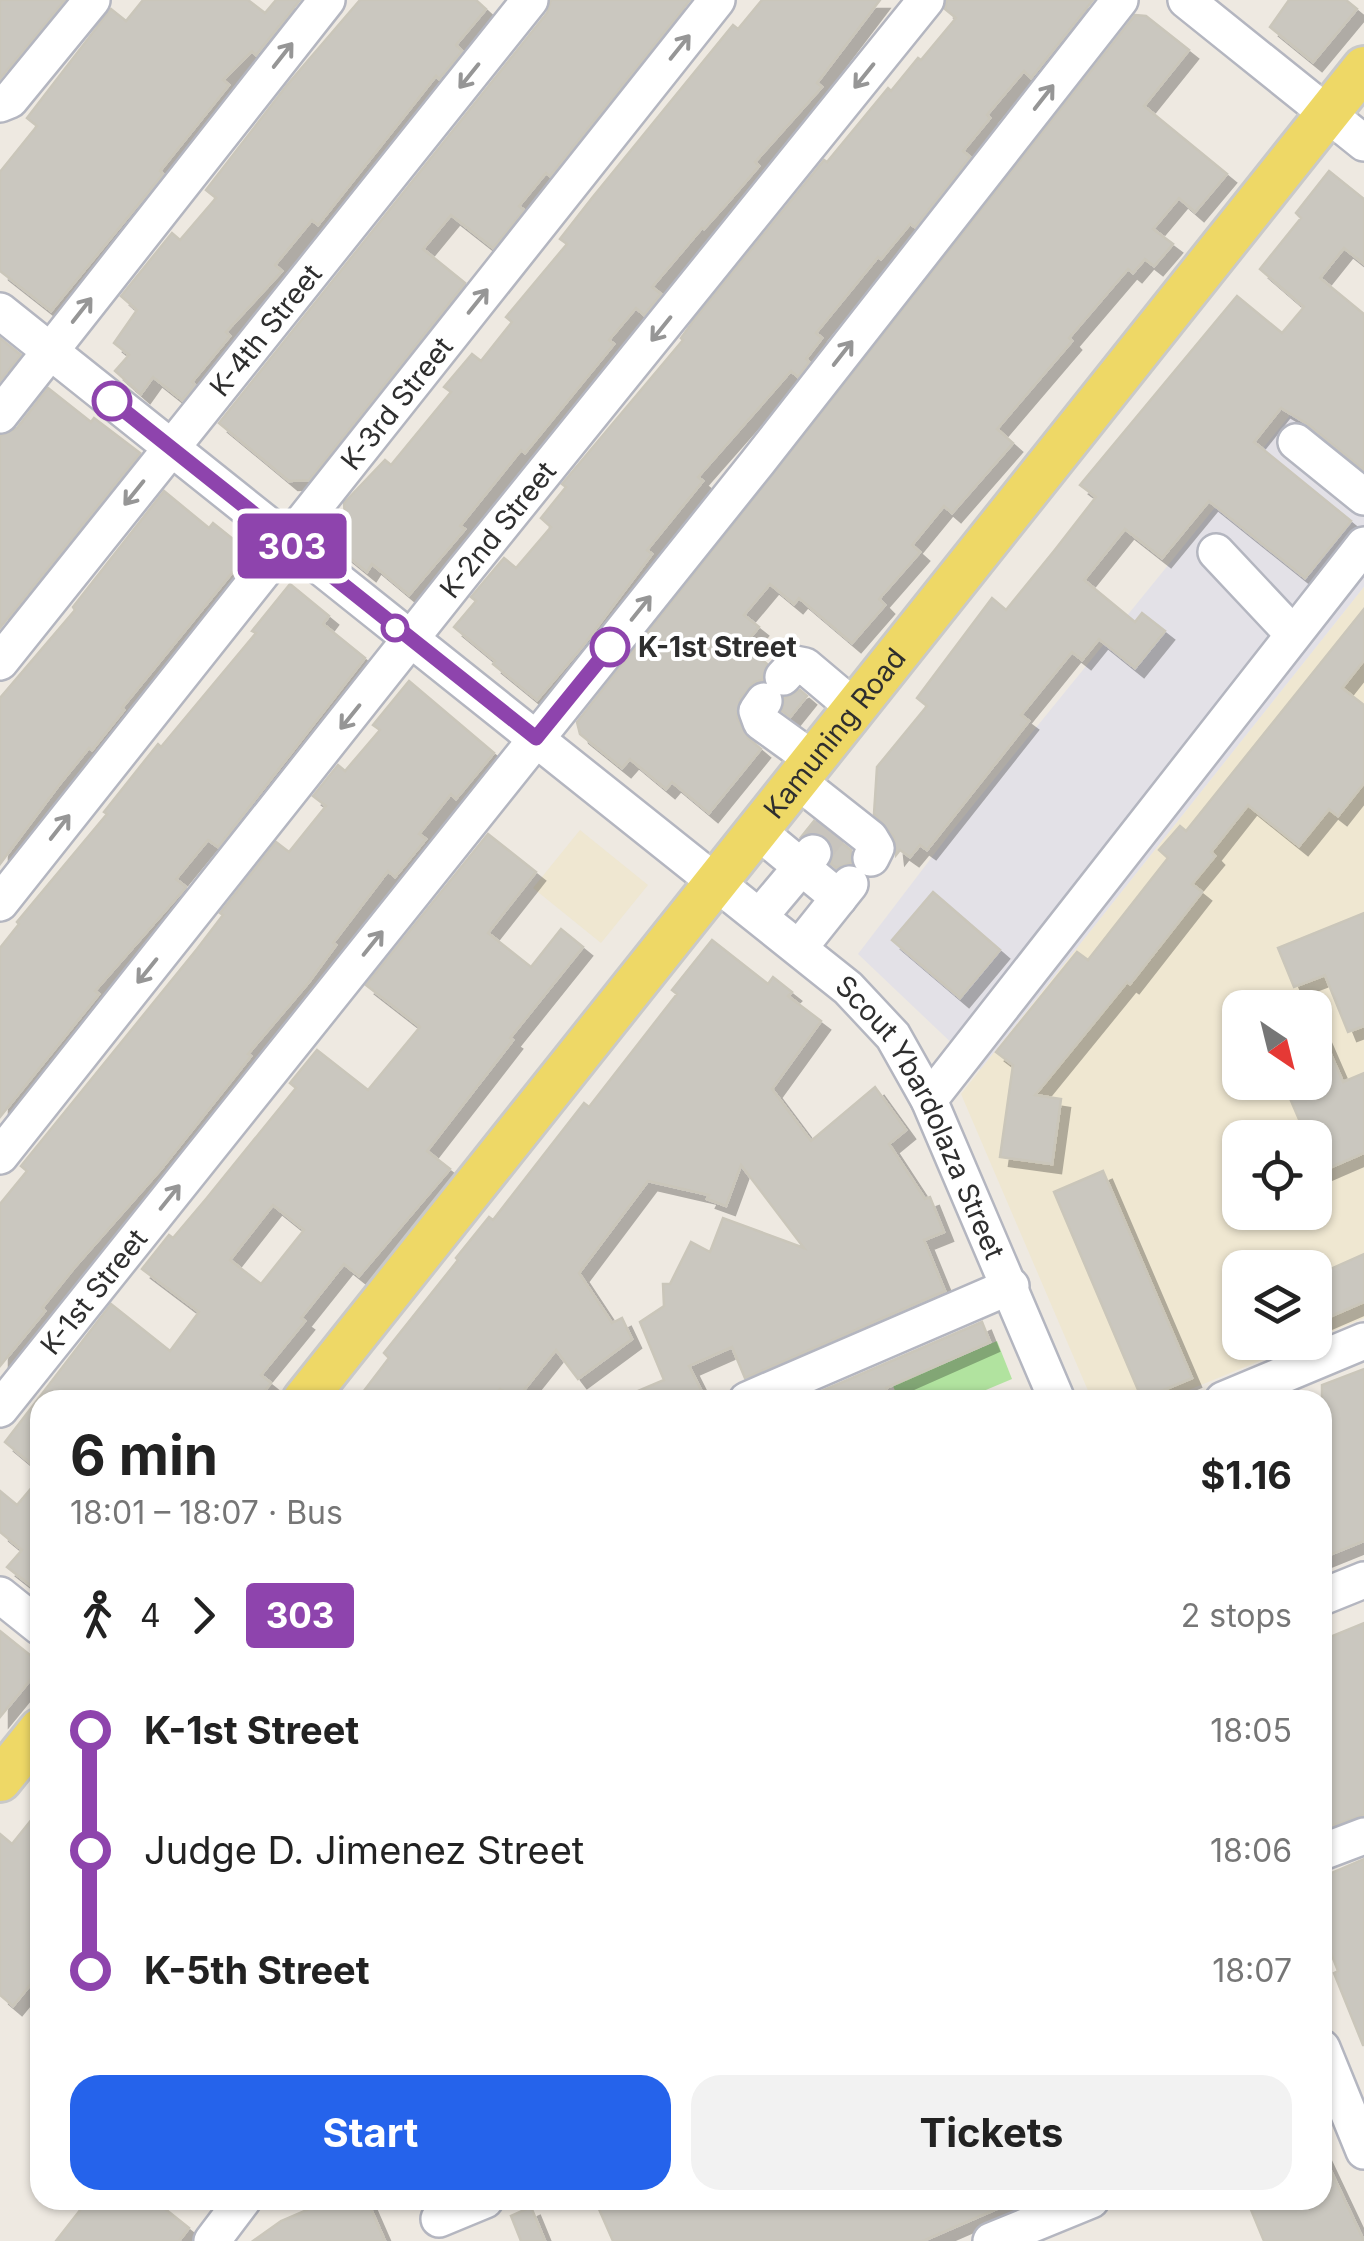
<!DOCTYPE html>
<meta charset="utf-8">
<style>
:root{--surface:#fff;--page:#f2f2f2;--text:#222;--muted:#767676;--accent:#2563eb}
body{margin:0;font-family:Inter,sans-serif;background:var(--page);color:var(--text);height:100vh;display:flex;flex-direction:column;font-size:38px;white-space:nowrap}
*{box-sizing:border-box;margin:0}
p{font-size:32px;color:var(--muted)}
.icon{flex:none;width:55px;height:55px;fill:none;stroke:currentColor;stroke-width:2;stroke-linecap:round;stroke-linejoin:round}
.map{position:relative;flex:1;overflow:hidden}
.drawer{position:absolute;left:30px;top:1390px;width:1302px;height:820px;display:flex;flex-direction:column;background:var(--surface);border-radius:30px;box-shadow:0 2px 8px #0004}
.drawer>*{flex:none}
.badge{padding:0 20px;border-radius:8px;font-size:35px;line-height:65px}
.needle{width:65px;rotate:145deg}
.buttons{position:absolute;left:1222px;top:990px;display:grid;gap:20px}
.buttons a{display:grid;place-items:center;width:110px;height:110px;border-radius:20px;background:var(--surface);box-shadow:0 2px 8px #0004;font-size:50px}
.map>.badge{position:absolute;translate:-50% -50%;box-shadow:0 0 0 5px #fff}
.legs{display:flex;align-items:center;gap:15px;height:110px;padding:0 40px;font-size:32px}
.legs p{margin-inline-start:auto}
.overview{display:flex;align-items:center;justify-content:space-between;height:170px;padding:0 40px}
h1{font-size:55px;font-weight:700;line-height:75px}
.primary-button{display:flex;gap:20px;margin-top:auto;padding:20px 40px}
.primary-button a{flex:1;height:115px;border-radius:30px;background:var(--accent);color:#fff;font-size:40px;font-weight:700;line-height:115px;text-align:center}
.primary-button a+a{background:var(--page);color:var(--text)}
ul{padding:0 40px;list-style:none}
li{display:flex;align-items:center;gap:35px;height:120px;font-size:38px}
li i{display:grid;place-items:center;width:15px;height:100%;margin:0 12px;background:currentColor}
li i::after{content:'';width:25px;height:25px;margin:-12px;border:8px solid;border-radius:50%;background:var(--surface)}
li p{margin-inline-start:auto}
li:first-child i{background:linear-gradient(#0000 50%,currentColor 0)}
li:last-child i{background:linear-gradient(currentColor 50%,#0000 0)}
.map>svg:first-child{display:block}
</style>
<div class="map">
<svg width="1364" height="2241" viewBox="0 0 1364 2241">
<defs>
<filter id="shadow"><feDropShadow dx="9" dy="9" stdDeviation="0" flood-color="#0004"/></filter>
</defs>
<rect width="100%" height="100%" fill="#eee9e1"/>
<path fill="#e3e1e7" d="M 1364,324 L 1364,587 L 980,1070 L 858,954 L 948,836 Z"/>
<g fill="#efe7d1" fill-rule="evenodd">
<path d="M 1364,587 L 1364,1318 L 1315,1338 L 1315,1268 L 1240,1268 L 1240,1342 L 1304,1343 L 1164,1400 L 1092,1400 L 961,1094 ZM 1240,1008 L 1315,1008 L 1315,1082 L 1240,1082 ZM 1240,1138 L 1315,1138 L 1315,1212 L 1240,1212 Z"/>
<path d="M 580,830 L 648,885 L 601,943 L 533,888 Z"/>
</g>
<path fill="#b1e39f" d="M 997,1341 L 1012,1379 L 962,1400 L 899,1400 L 893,1386 Z"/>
<g fill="#cac7bf" stroke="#cac6ba" stroke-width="2.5" fill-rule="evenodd" filter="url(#shadow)">
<path d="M 0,0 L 65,0 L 0,79 Z"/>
<path d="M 143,0 L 248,0 L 265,13 L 276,0 L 300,0 L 256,55 L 252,51 L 223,80 L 229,85 L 160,171 L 163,174 L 51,311 L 0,271 L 0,172 L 37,126 L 27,118 L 111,9 L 126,21 Z"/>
<path d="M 360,0 L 476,0 L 486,9 L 456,45 L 462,51 L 439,79 L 436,76 L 318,225 L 312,220 L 275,265 L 282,271 L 226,332 L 230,336 L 192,382 L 195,385 L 182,400 L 153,377 L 141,394 L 115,371 L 129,355 L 114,343 L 137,310 L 121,296 L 172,233 L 180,240 L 216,198 L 206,190 L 287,85 Z"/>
<path d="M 551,0 L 690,0 L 550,176 L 546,173 L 519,206 L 524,210 L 493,248 L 451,215 L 423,249 L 465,283 L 309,480 L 289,481 L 219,423 L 547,13 Z"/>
<path d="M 762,0 L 880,0 L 817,83 L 822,87 L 755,162 L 759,166 L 730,200 L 704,229 L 702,228 L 652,287 L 661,294 L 644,315 L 636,308 L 609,340 L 614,344 L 525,453 L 521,450 L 460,526 L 465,529 L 409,595 L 372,564 L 367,572 L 334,545 L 346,531 L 344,503 L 385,460 L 391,465 L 451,392 L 444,387 L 472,354 L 481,361 L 512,322 L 506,317 L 567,244 L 560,239 L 592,198 L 733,25 L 738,29 Z"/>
<path d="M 947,0 L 1093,0 L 1031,78 L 1024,71 L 987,115 L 990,118 L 963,151 L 970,157 L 915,227 L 910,224 L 881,259 L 878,257 L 816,333 L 822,338 L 806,359 L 809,362 L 798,377 L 791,371 L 698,477 L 703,481 L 647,550 L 652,554 L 582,647 L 537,700 L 493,664 L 495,661 L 454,627 L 476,601 L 471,597 L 504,558 L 516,568 L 551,527 L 541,518 L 566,487 L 562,484 L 683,340 L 681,338 L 694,320 L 824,160 L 827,162 L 888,88 L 891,91 L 918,58 L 921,60 L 956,18 L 945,9 Z"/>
<path d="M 1289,0 L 1346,0 L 1357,9 L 1313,62 L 1270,27 Z"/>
<path d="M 1135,15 L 1146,16 L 1189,50 L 1144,106 L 1227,174 L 1195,212 L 1179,198 L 1153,229 L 1173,244 L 1154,266 L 1145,259 L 1133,273 L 1128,269 L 1069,338 L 1072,341 L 997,429 L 1013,443 L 952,513 L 944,506 L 912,545 L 920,552 L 879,599 L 885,605 L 852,643 L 799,598 L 794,604 L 770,584 L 744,615 L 759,627 L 744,645 L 767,664 L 762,680 L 754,682 L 740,699 L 737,717 L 748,738 L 761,749 L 709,813 L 672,782 L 666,789 L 630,759 L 622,768 L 580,734 L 577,722 Z"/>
<path d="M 1329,171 L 1364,199 L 1364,264 L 1344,248 L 1320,278 L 1364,314 L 1364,470 L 1309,425 L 1281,408 L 1254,442 L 1351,521 L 1305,578 L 1209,501 L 1162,558 L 1125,529 L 1084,580 L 1135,622 L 1142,613 L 1165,631 L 1135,668 L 1099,639 L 1082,660 L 1072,652 L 1021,715 L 1029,721 L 927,850 L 920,845 L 910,857 L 900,850 L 896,855 L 894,837 L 874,814 L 877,767 L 927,706 L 917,698 L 992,598 L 1006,610 L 1054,551 L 1096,497 L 1080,485 L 1237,296 L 1282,333 L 1304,307 L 1260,269 L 1301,218 L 1296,213 Z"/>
<path d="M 0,338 L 21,355 L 0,381 Z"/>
<path d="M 48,388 L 91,422 L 94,418 L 140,453 L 0,628 L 0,436 L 17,428 Z"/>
<path d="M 164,491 L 209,528 L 213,523 L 249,552 L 122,708 L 124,710 L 92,750 L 89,748 L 59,785 L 0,864 L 0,698 L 75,610 L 73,607 Z"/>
<path d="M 290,584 L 329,616 L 323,624 L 365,658 L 218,847 L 208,840 L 176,879 L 186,887 L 95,991 L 99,994 L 0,1117 L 0,948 L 19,924 L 17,922 L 107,814 L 104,812 L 158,744 L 161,747 L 256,633 L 252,631 Z"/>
<path d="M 1364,609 L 1364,660 L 1342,688 L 1364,705 L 1364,783 L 1338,816 L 1329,809 L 1299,846 L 1248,805 L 1211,852 L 1215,856 L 1192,884 L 1202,892 L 1130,984 L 1127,982 L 1035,1095 L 1061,1099 L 1052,1164 L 1000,1157 L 1013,1065 L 996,1052 L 1077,952 L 1088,960 L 1168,858 L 1159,850 L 1180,826 L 1186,831 Z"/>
<path d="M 409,681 L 494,753 L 456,799 L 451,794 L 419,834 L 426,839 L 395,877 L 388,871 L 333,943 L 336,945 L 309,982 L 248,1054 L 251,1056 L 162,1168 L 74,1268 L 42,1308 L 45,1311 L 0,1366 L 0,1204 L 27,1171 L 21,1166 L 197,949 L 223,915 L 220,913 L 276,842 L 289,852 L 326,806 L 313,796 L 338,765 L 345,771 L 380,730 L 373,725 Z"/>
<path d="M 800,690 L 807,696 L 790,717 L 782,711 L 784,698 Z"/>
<path d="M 814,821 L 851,850 L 851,863 L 836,868 L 831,864 L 833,847 L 827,837 L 816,832 L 802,836 Z"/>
<path d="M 488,834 L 536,872 L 488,933 L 531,967 L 561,929 L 583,947 L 510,1038 L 513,1040 L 427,1151 L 450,1169 L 359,1276 L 344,1264 L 301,1318 L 305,1321 L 261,1375 L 271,1383 L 257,1400 L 40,1400 L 40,1471 L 5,1442 L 111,1304 L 170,1351 L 199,1312 L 142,1269 L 169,1235 L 173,1238 L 206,1199 L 296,1088 L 290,1083 L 317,1050 L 368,1090 L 420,1027 L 366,985 ZM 273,1205 L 304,1230 L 261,1284 L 230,1260 Z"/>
<path d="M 933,892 L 1000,950 L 960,998 L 892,940 Z"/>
<path d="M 1364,913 L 1364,1026 L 1348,1032 L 1325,975 L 1294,987 L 1278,948 Z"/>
<path d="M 712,940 L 768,984 L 773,977 L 792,992 L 788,996 L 821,1021 L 772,1089 L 811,1141 L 875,1087 L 906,1130 L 889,1144 L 925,1199 L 930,1197 L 944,1232 L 924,1240 L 945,1291 L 745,1378 L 732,1347 L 689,1366 L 706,1400 L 617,1400 L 664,1380 L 640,1322 L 664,1306 L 663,1284 L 670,1284 L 691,1242 L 710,1252 L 723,1218 L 804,1248 L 741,1165 L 726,1206 L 707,1199 L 709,1195 L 648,1181 L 579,1273 L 612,1323 L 622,1318 L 632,1339 L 578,1379 L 556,1350 L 516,1400 L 500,1389 L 492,1400 L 357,1400 L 389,1358 L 384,1353 L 458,1260 L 456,1258 L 489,1217 L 493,1220 L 584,1103 L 589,1107 L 677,994 L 672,990 Z"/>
<path d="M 1315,1018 L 1343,1082 L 1364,1073 L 1364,1153 L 1322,1171 L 1315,1156 L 1315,1138 L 1307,1138 L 1283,1082 L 1315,1082 Z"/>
<path d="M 1103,1171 L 1192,1378 L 1142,1399 L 1054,1192 Z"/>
<path d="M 1364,1254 L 1364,1302 L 1315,1323 L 1315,1276 Z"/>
<path d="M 982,1322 L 990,1342 L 886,1388 L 890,1400 L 801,1400 Z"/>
<path d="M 1364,1369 L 1364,1541 L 1322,1558 L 1322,1385 Z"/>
<path d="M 40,1478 L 40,1593 L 7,1567 L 22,1550 L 0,1532 L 0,1491 L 17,1505 Z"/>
<path d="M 1364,1623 L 1364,1815 L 1322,1829 L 1322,1645 L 1331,1641 L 1330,1637 Z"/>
<path d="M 0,1631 L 40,1663 L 40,1668 L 0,1717 Z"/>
<path d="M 40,1809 L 40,1973 L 13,2006 L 0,1995 L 0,1834 L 12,1844 Z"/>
<path d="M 1364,1859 L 1364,2045 L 1363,2045 L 1334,1973 L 1338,1971 L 1322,1930 L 1322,1877 Z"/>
<path d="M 1322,2152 L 1364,2241 L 1264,2241 L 1247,2200 L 1322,2200 Z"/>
<path d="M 88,2200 L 154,2200 L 189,2228 L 179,2241 L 56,2241 Z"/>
<path d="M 330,2200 L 367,2200 L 385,2241 L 253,2241 L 281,2221 Z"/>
<path d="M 595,2200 L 1017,2200 L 923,2241 L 613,2241 Z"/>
<path d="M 531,2207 L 545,2241 L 521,2241 L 511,2216 Z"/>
</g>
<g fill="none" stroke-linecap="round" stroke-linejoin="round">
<path stroke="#c8c4bd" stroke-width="35" stroke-dasharray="35 18" stroke-linecap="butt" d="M 813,853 L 833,827"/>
<g stroke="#b4b6c0" stroke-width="40">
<g id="minor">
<path d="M 1186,0 L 1364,143"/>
<path d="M 0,104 L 10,100 L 92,0"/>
<path id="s1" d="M 0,311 L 848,988 L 893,1036 L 929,1100 L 1057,1400"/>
<path d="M 0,415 L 327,0"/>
<path d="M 1296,442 L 1364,497"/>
<path d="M 1216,552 L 1293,634"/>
<path id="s2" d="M 0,662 L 530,0"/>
<path d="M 783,677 L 795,664 L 805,666 L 856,709"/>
<path d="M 764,701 L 757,711 L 761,722 L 815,761"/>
<path d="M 799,782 L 870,838 L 876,848 L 871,858"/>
<path d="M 759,832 L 839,898"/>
<path id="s3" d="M 0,903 L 717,0"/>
<path d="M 760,916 L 813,853"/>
<path d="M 799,948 L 850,884"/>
<path d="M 929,1100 L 1364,545"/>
<path id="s4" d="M 0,1156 L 462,574 L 926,0"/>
<path d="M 747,1400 L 1011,1286"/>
<path d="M 1223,1400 L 1364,1341"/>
<path id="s5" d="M 0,1409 L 757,463 L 1120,0"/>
<path d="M 0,1595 L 40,1627"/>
<path d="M 1322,1597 L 1364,1580"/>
<path d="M 1322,1852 L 1364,1836"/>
<path d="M 1322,2048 L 1364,2151"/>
<path d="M 439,2219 L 485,2200"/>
<path d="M 212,2241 L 243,2200"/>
<path d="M 991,2241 L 1091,2200"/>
</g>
</g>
<g stroke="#c9c9c9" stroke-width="48">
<g id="major">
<path id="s6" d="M 304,1400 L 1364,68"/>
<path d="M 0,1780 L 40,1730"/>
</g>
</g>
<use href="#minor" stroke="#fff" stroke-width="35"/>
<use href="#major" stroke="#eed866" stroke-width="42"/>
</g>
<defs><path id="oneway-shaft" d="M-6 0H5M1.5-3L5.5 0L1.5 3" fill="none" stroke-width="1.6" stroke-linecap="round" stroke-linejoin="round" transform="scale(2.5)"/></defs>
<g stroke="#969696">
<use href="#oneway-shaft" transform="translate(680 47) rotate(-51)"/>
<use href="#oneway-shaft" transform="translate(283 55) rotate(-52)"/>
<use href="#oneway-shaft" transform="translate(469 76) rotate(129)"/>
<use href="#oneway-shaft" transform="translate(864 76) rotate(129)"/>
<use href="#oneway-shaft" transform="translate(1044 97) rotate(-52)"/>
<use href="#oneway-shaft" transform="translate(478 301) rotate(-51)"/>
<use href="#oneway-shaft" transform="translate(82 310) rotate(-52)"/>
<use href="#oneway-shaft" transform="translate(661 329) rotate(129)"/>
<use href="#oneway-shaft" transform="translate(843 353) rotate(-52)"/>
<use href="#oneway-shaft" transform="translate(134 493) rotate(129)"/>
<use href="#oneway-shaft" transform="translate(641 608) rotate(-51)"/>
<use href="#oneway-shaft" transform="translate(350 717) rotate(129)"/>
<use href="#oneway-shaft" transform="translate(60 827) rotate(-52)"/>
<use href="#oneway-shaft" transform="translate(373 943) rotate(-51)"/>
<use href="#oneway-shaft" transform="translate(147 971) rotate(129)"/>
<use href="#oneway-shaft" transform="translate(170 1197) rotate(-51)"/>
</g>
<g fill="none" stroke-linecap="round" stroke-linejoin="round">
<g stroke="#fff" stroke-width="22">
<path id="line-1" d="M 112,401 L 536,738 L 610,647"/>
</g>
<use href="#line-1" stroke="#8e44ad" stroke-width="15"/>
</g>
<g fill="#fff" stroke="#8e44ad" stroke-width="5">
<circle cx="112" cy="401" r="18"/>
<circle cx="395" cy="628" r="12"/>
<circle cx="610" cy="647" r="18"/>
</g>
<g text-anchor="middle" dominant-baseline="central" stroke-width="8" stroke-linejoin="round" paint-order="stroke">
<g font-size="28" fill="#2e2e2e" stroke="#fff">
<text stroke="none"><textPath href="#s2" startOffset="425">K-4th Street</textPath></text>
<text stroke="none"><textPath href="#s3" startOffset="638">K-3rd Street</textPath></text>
<text stroke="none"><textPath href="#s4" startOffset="800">K-2nd Street</textPath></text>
<text stroke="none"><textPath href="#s6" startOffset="852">Kamuning Road</textPath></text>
<text stroke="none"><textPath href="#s1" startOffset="1235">Scout Ybardolaza Street</textPath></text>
<text stroke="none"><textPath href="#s5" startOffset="150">K-1st Street</textPath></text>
</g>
<g font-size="28" font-weight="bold" fill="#2e2e2e" stroke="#fff" text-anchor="start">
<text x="638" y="647">K-1st Street</text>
</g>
</g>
</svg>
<div class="buttons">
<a><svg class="needle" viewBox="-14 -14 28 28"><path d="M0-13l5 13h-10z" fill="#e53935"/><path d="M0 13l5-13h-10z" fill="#767676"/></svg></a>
<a><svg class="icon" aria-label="locate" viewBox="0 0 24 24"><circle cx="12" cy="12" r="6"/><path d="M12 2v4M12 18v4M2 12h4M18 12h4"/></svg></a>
<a><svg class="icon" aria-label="layers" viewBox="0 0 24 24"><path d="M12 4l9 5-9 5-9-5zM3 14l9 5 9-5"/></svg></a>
</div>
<b class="badge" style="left:292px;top:546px;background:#8e44ad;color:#fff">303</b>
<section class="drawer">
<div class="overview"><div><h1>6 min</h1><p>18:01 – 18:07 · Bus</p></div><b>$1.16</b></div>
<div class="legs"><svg class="icon" aria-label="walk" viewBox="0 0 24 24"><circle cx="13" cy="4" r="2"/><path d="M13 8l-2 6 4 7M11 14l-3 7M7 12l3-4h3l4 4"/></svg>4<svg class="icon" aria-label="forward" viewBox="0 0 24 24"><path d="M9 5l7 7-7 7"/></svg><b class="badge" style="background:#8e44ad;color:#fff">303</b><p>2 stops</p></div>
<ul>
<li><i style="color:#8e44ad"></i><b>K-1st Street</b><p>18:05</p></li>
<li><i style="color:#8e44ad"></i><span>Judge D. Jimenez Street</span><p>18:06</p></li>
<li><i style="color:#8e44ad"></i><b>K-5th Street</b><p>18:07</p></li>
</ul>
<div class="primary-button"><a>Start</a><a>Tickets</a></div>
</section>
</div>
